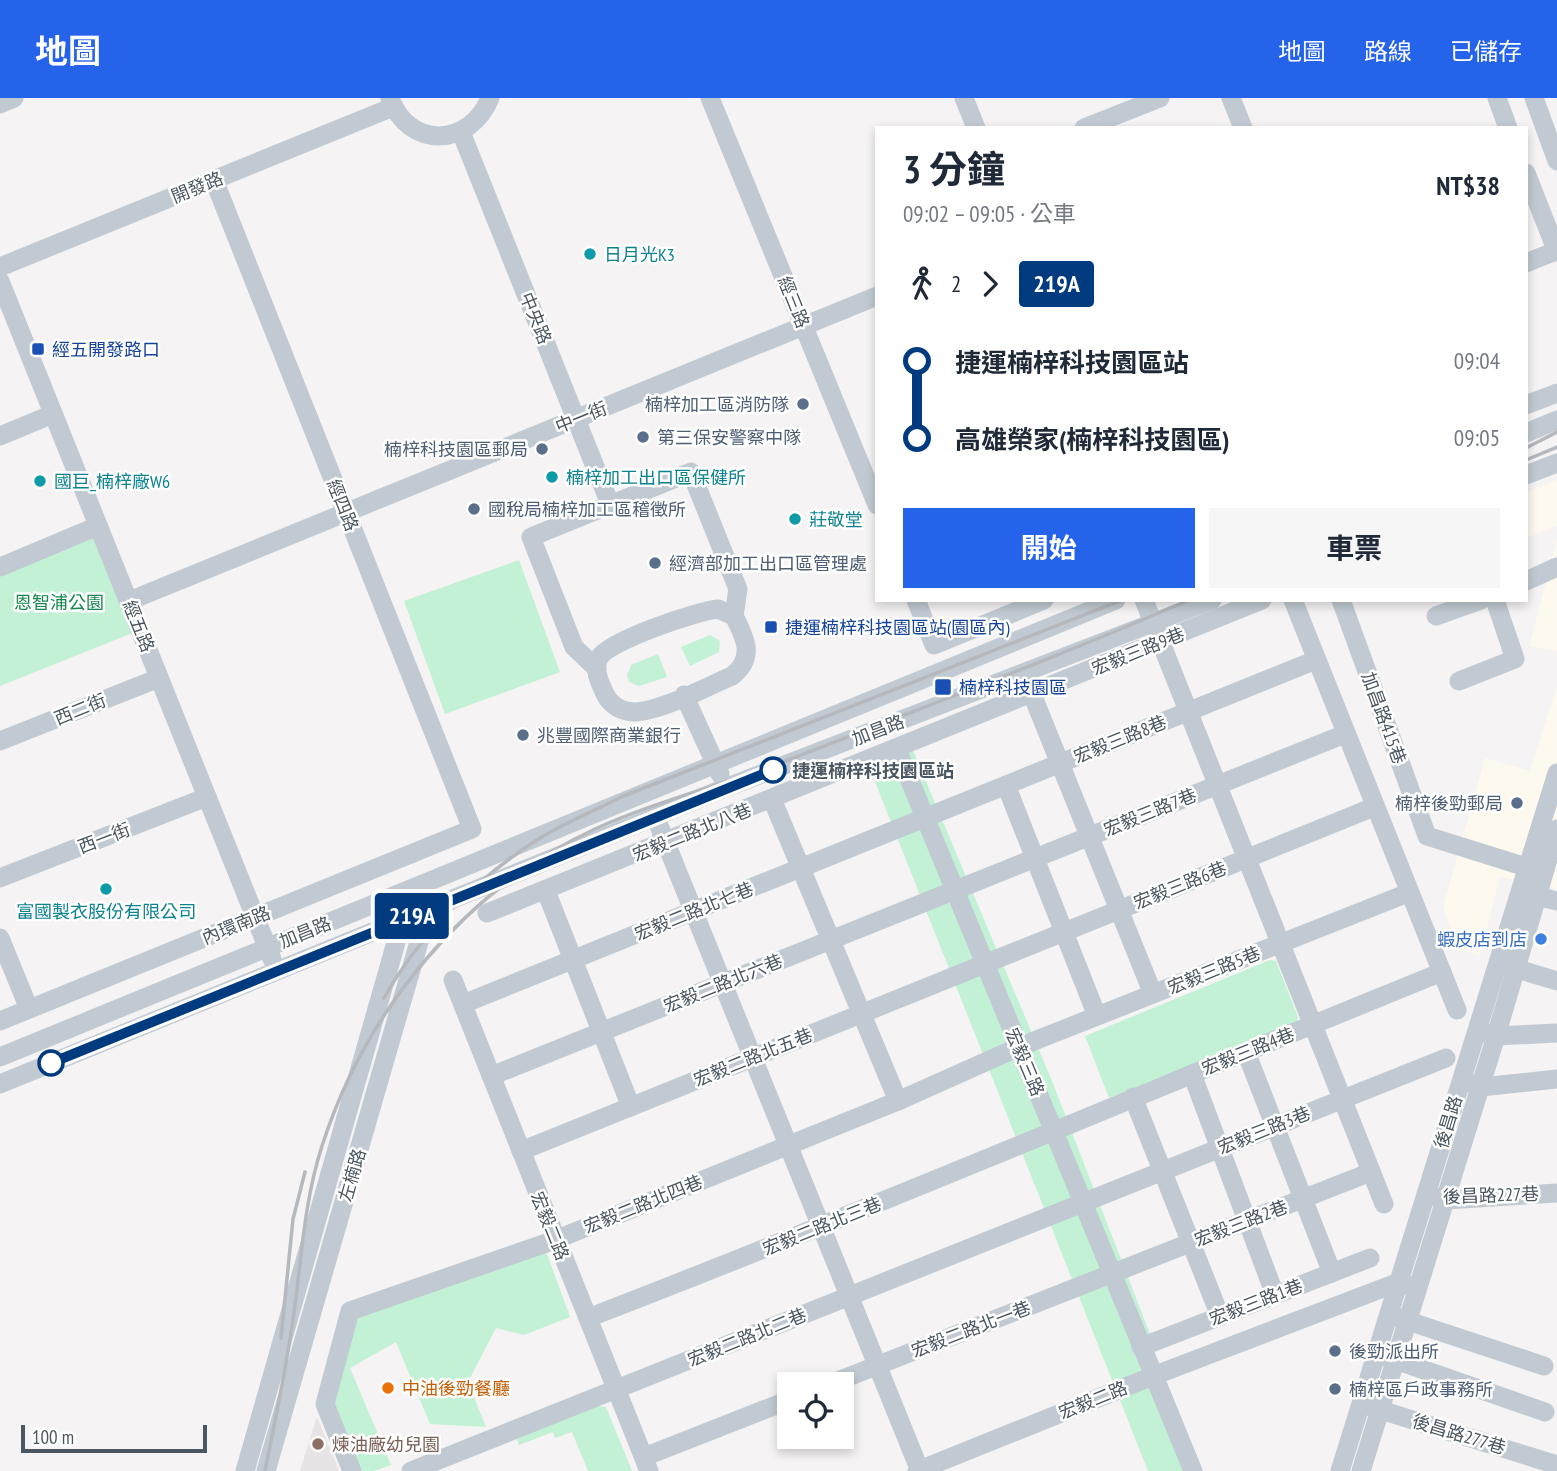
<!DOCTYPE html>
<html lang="zh-TW">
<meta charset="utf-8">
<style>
:root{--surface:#fff;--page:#f6f6f7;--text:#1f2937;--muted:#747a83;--accent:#2563eb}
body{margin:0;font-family:"PT Sans Narrow","Noto Sans TC",sans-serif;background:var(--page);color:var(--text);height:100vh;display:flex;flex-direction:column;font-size:26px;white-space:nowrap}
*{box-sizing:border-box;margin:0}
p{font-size:23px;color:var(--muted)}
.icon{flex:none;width:38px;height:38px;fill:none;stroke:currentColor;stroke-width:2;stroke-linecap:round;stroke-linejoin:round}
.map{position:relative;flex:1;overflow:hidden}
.side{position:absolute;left:875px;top:28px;width:653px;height:476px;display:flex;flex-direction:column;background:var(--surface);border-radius:0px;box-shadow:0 4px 10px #0003}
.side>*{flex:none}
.badge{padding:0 14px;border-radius:5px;font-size:24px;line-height:46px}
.controls{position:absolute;left:777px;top:1274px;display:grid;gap:14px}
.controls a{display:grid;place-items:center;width:77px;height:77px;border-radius:0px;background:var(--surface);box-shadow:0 4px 10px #0003;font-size:35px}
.scale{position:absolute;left:21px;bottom:18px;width:186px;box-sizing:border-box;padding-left:7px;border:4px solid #4a5661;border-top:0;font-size:19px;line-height:24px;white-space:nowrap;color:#4a5661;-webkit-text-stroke:5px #fff;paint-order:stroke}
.map>.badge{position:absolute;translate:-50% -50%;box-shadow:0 0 0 4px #fff}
.legs{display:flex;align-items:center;gap:10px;height:77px;padding:0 28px;font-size:23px}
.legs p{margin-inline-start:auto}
.head{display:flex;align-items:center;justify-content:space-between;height:119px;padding:0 28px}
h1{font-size:38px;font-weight:700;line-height:52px}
.primary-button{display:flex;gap:14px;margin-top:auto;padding:14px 28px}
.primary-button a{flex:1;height:80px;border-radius:0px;background:var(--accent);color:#fff;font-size:28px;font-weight:700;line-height:80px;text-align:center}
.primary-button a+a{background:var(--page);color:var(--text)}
ul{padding:0 28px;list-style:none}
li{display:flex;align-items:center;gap:24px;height:77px;font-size:26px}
li i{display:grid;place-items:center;width:10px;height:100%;margin:0 9px;background:currentColor}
li i::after{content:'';width:18px;height:18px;margin:-9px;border:5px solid;border-radius:50%;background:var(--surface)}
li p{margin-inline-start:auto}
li:first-child i{background:linear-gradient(#0000 50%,currentColor 0)}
li:last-child i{background:linear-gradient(currentColor 50%,#0000 0)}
header{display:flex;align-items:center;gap:42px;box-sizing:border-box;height:98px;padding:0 35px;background:var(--accent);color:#fff}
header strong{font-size:33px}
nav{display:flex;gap:38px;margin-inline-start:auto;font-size:24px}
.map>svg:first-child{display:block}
</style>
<header>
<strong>地圖</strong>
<nav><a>地圖</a><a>路線</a><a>已儲存</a></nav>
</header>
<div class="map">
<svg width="1557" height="1373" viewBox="0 0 1557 1373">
<rect width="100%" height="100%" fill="#f5f3f3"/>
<g fill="#fdf9ef">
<path d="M 1557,382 L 1557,428 L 1526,440 L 1526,395 Z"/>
<path d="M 1557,441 L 1557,553 L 1529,548 Z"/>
<path d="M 1557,588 L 1557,791 L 1500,779 L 1480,858 L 1458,851 L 1443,809 L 1485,660 L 1530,673 Z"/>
</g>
<path fill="#e6e4e5" d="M 317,1319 L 339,1373 L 300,1373 Z"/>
<g fill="#c3f1d5">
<path d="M 98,428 L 140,532 L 0,588 L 0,469 Z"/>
<path d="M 519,462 L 560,574 L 445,616 L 404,503 Z"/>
<path d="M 710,537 L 720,543 L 719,554 L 690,568 L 681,549 Z"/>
<path d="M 658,556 L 667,579 L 639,588 L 629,584 L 627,577 L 631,567 Z"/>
<path d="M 912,650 L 1052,983 L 1150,1236 L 1185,1373 L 1148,1373 L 868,666 Z"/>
<path d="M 1270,862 L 1276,863 L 1298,919 L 1296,926 L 1109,1000 L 1085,938 Z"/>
<path d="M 539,1151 L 547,1156 L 570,1219 L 524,1237 L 496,1230 L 468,1284 L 486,1329 L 430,1326 L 396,1244 L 350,1270 L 391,1367 L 374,1373 L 362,1373 L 332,1306 L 355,1218 Z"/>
<path d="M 596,1308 L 606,1309 L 632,1373 L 588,1373 L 572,1334 L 555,1340 L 553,1334 L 519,1347 L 516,1338 Z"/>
</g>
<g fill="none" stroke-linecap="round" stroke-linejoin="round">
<g stroke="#c1cad2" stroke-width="19">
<path d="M 390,0 C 409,52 470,49 490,0"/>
<path d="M 710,0 L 877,407"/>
<path d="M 964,0 L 976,30"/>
<path d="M 1231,0 L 1243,30"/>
<path d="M 1497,0 L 1508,30"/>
<path d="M 1534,0 L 1557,63"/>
<path d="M 0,6 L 14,0"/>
<path d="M 1084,30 L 1160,0"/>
<path d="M 461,34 L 610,406"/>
<path d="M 1526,75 L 1557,154"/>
<path d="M 1526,165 L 1556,153"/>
<path d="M 0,169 L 393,9"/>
<path d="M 0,183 L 272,861"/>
<path d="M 1526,307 L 1557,295"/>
<path d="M 1526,335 L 1557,322"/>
<path d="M 0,338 L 53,316"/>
<path d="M 1526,377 L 1557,365"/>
<path d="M 0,469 L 98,428"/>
<path d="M 1526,483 L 1557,469"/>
<path d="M 916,502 L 934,547 L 1044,502"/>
<path d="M 1144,502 L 1384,1106"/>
<path d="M 1293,502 L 1457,912"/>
<path d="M 1341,502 L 1427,738 L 1539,773"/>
<path d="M 129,503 L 877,198"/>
<path d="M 718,511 L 734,518 C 746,541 755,560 732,578 C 706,589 663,612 636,614 C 622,614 611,608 605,596 C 600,585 593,572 599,560 C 608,543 697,513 718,511 Z"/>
<path d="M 1436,518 L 1481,502"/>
<path d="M 597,571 L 574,549 L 531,439 L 691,374 L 738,491 L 734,518"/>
<path d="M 1459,583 L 1515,561 L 1495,502"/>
<path d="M 1032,596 L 1153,896"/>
<path d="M 684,597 L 720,676"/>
<path d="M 0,643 L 159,580"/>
<path d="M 897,651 L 1193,1373"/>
<path d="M 1006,687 L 1097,918"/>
<path d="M 772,701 L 898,1003"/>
<path d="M 655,718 L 920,1373"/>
<path d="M 0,780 L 207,699"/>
<path d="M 546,793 L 631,1009"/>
<path d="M 1524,795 L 1557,803"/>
<path d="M 487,815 L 1262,502"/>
<path d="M 0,840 L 29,911"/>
<path d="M 1504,867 L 1557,883"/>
<path d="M 453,882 L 649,1373"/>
<path d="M 463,906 L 1316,562"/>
<path d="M 0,923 L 472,731 L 214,82"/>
<path d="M 1485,935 L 1496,938 L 1557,935"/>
<path d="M 1246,954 L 1332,1175"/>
<path d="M 0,959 L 1116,502"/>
<path d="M 1192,976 L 1275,1197"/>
<path d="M 491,978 L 1345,636"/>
<path d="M 0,986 L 725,690 L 1212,502"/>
<path d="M 1472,986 L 1481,989 L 1557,981"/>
<path d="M 1133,999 L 1220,1218"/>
<path d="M 521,1053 L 1374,709"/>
<path d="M 1436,1099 L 1446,1102 L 1557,1095"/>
<path d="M 1396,1219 L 1544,1268"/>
<path d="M 588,1220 C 875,1109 1158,989 1442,874"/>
<path d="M 1141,1249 L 1370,1160"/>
<path d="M 1384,1258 L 1545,1314"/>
<path d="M 830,1286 L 1371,1074"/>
<path d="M 1371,1309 L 1557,1367"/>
<path d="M 644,1359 L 789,1302"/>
<path d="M 245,1373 L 405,813"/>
<path d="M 266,1373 L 430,806"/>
<path d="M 352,1373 L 325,1306 L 350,1213 L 555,1142 L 898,1003 L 1019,949 L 1408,795"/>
<path d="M 411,1373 L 1446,960"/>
<path d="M 917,1373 L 1153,1278 L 1399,1184 L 1407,1187"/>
<path d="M 1340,1373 L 1557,675"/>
<path d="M 1361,1373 L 1496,938 L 1557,731"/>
</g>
<g stroke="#b5b8bd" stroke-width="3.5">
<path d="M 1526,350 L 1557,334"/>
<path d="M 1526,362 L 1557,349"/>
<path d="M 384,900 C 420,836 478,779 540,740 C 565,725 594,713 621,699 L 1122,502"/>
<path d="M 281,1240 L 293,1121 L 305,1074"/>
<path d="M 265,1373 C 276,1318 288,1263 295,1207 C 302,1154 305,1100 322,1048 C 365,914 464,792 593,732 C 656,703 726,686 791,661 C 924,609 1058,559 1189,502"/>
</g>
</g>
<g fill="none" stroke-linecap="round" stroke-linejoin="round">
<g stroke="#fff" stroke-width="16">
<path id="line-1" d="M 51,965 L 773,672"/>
</g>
<use href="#line-1" stroke="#003b80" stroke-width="10"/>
</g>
<g fill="#0f9aa8" stroke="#fff" stroke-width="2.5">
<circle cx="590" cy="156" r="7"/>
<circle cx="552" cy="379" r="7"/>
<circle cx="40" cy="383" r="7"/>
<circle cx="795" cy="421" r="7"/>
<circle cx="106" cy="791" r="7"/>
</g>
<g fill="#1a4fb4" stroke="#fff" stroke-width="2.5">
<rect x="31" y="244" width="14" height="14" rx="3.5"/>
<rect x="764" y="522" width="14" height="14" rx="3.5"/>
<rect x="934" y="580" width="18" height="18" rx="3.5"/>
</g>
<g fill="#5c6f8a" stroke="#fff" stroke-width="2.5">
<circle cx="803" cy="306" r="7"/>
<circle cx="643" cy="339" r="7"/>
<circle cx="542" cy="351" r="7"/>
<circle cx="474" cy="411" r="7"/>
<circle cx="655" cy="465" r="7"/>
<circle cx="523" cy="637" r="7"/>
<circle cx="1517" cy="705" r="7"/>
<circle cx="1335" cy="1253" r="7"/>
<circle cx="1335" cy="1291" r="7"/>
</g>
<g fill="#fff" stroke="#003b80" stroke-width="3.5">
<circle cx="773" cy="672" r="12"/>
<circle cx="51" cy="965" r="12"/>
</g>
<circle fill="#3f7fe0" stroke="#fff" stroke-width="2.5" cx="1541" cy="841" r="7"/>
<circle fill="#e8710a" stroke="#fff" stroke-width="2.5" cx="388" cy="1290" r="7"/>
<circle fill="#8d6e63" stroke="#fff" stroke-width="2.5" cx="318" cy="1346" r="7"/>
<g text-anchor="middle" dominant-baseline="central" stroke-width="5" stroke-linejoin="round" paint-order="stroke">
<g font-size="18" fill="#4a5661" stroke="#fff">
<text transform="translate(197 89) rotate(-22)">開發路</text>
<text transform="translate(794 204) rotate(68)">經三路</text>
<text transform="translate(536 220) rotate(68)">中央路</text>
<text transform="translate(581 319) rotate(-22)">中一街</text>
<text transform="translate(343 407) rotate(68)">經四路</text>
<text transform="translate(139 528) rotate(68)">經五路</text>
<text transform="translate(1138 553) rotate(-22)">宏毅三路9巷</text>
<text transform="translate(80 611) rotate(-22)">西二街</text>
<text transform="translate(1384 620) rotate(70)">加昌路415巷</text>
<text transform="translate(878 632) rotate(-21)">加昌路</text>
<text transform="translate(1120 641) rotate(-22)">宏毅三路8巷</text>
<text transform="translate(1150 714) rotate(-22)">宏毅三路7巷</text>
<text transform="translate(692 734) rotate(-22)">宏毅二路北八巷</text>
<text transform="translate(104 740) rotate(-21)">西一街</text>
<text transform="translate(1180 787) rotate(-22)">宏毅三路6巷</text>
<text transform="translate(694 813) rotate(-22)">宏毅二路北七巷</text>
<text transform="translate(236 827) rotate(-22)">內環南路</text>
<text transform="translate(305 834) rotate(-22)">加昌路</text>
<text transform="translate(1214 872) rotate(-22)">宏毅三路5巷</text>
<text transform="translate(723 885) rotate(-22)">宏毅二路北六巷</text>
<text transform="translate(1248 953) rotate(-22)">宏毅三路4巷</text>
<text transform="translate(753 959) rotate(-22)">宏毅二路北五巷</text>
<text transform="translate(1025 964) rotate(67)">宏毅三路</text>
<text transform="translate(1448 1024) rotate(-73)">後昌路</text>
<text transform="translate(1264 1032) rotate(-22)">宏毅三路3巷</text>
<text transform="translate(352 1077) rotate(-74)">左楠路</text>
<text transform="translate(1491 1097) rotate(-2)">後昌路227巷</text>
<text transform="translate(643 1106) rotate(-22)">宏毅二路北四巷</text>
<text transform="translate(1241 1125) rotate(-21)">宏毅三路2巷</text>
<text transform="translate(550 1128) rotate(68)">宏毅二路</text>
<text transform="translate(822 1128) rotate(-22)">宏毅二路北三巷</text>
<text transform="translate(1256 1204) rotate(-21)">宏毅三路1巷</text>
<text transform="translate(971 1231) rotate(-21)">宏毅二路北一巷</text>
<text transform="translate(747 1239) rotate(-22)">宏毅二路北二巷</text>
<text transform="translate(1093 1302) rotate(-22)">宏毅二路</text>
<text transform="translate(1459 1336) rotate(17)">後昌路277巷</text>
</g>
<g font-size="18" fill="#0d838f" stroke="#fff" text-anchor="start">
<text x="604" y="156">日月光K3</text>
<text x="566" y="379">楠梓加工出口區保健所</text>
<text x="54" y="383">國巨_楠梓廠W6</text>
<text x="809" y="421">莊敬堂</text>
<text x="106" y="813" text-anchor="middle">富國製衣股份有限公司</text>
</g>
<g font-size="18" fill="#164399" stroke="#fff" text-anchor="start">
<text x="52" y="251">經五開發路口</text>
<text x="785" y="529">捷運楠梓科技園區站(園區內)</text>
<text x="959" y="589">楠梓科技園區</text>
</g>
<g font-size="18" fill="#4e5e75" stroke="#fff" text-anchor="start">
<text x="789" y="306" text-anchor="end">楠梓加工區消防隊</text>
<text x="657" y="339">第三保安警察中隊</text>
<text x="528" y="351" text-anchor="end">楠梓科技園區郵局</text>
<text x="488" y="411">國稅局楠梓加工區稽徵所</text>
<text x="669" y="465">經濟部加工出口區管理處</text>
<text x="537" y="637">兆豐國際商業銀行</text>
<text x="1503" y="705" text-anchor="end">楠梓後勁郵局</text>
<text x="1349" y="1253">後勁派出所</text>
<text x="1349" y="1291">楠梓區戶政事務所</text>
</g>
<g font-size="18" fill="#17864f" stroke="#fff">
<text x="59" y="504">恩智浦公園</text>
</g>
<g font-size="18" font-weight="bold" fill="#4a5661" stroke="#fff" text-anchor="start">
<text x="792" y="672">捷運楠梓科技園區站</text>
</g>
<g font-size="18" fill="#366cbe" stroke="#fff" text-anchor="end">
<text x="1527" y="841">蝦皮店到店</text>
</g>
<g font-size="18" fill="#c56008" stroke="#fff" text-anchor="start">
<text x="402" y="1290">中油後勁餐廳</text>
</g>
<g font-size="18" fill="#785e54" stroke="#fff" text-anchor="start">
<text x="332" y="1346">煉油廠幼兒園</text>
</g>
</g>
</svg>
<div class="controls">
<a><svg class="icon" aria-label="locate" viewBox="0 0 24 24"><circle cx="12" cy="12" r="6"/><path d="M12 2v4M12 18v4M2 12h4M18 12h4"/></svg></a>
</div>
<div class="scale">100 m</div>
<b class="badge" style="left:412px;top:818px;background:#003b80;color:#fff">219A</b>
<section class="side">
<div class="head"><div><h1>3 分鐘</h1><p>09:02 – 09:05 · 公車</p></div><b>NT$38</b></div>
<div class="legs"><svg class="icon" aria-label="walk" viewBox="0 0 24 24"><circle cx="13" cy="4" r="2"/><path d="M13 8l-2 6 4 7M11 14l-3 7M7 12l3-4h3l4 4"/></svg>2<svg class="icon" aria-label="forward" viewBox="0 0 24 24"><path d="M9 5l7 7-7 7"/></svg><b class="badge" style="background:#003b80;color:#fff">219A</b></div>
<ul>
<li><i style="color:#003b80"></i><b>捷運楠梓科技園區站</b><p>09:04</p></li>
<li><i style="color:#003b80"></i><b>高雄榮家(楠梓科技園區)</b><p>09:05</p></li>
</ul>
<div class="primary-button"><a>開始</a><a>車票</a></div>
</section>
</div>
